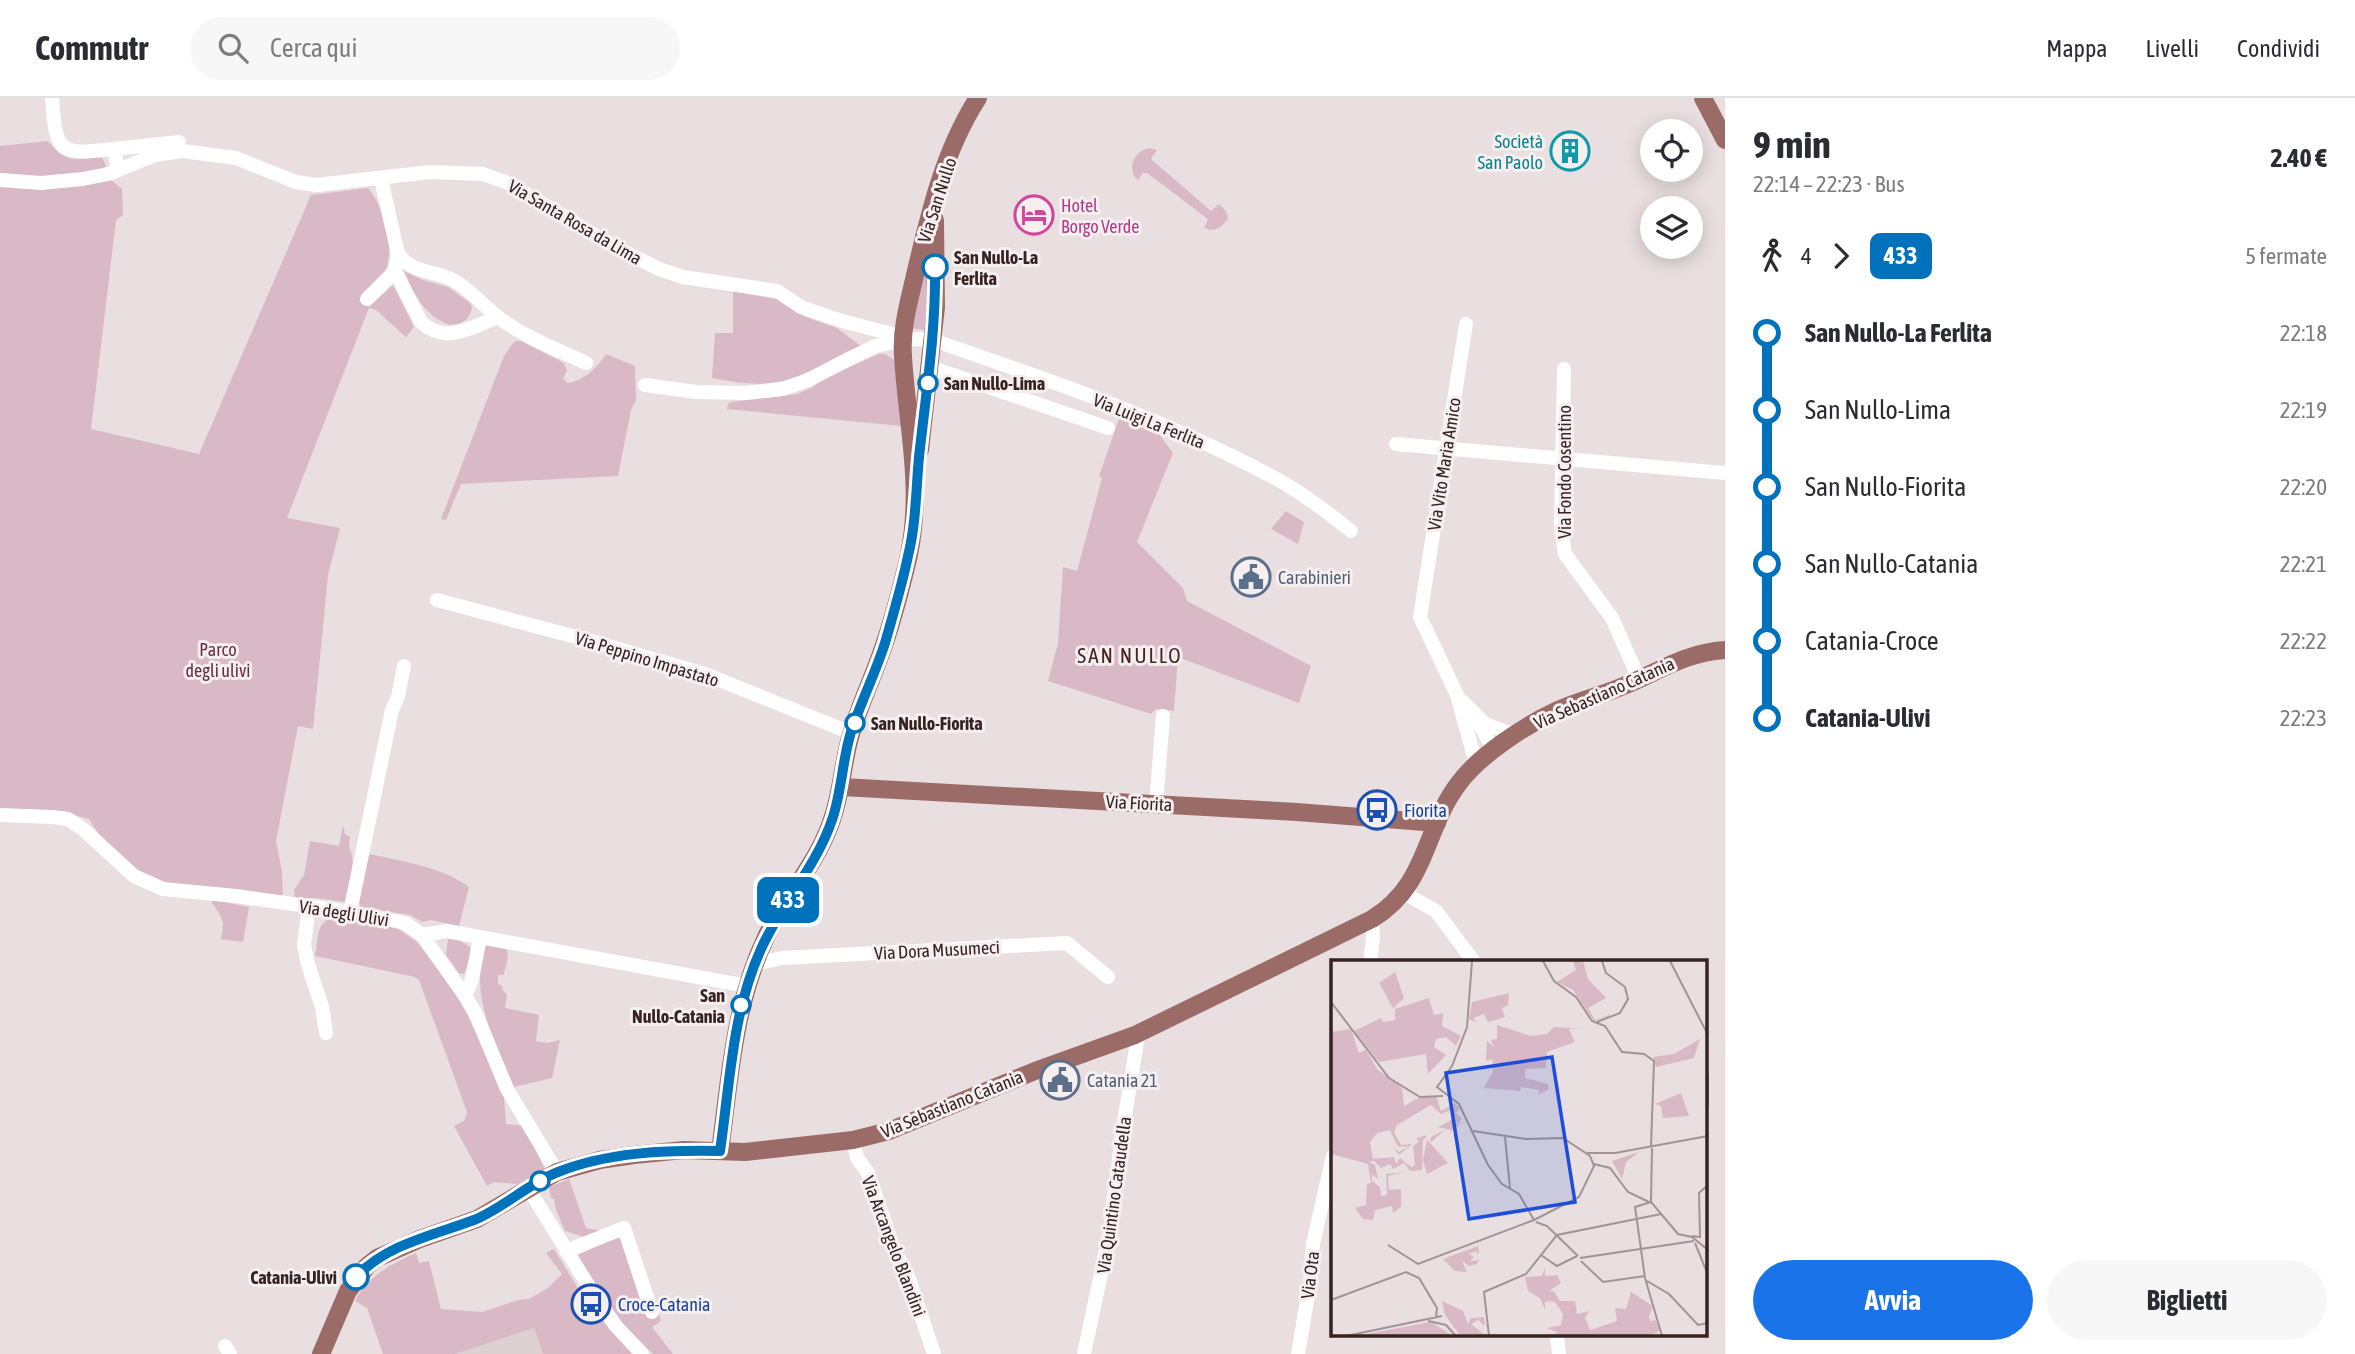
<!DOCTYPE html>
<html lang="it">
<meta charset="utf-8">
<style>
:root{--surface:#fff;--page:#f7f7f7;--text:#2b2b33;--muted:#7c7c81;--line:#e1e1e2;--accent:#1a73e8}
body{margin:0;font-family:"Asap Condensed",sans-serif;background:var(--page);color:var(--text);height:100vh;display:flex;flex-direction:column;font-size:26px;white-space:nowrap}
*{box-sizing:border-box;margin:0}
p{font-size:23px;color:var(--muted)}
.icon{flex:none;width:38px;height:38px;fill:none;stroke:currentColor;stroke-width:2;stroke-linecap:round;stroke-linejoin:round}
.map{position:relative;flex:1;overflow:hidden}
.panel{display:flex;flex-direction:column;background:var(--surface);width:630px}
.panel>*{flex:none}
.badge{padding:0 14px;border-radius:10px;font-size:24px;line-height:46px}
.controls{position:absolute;left:1640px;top:21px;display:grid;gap:14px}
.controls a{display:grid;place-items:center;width:63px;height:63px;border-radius:50%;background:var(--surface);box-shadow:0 4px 18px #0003;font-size:35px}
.map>.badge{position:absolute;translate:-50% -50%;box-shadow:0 0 0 4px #fff}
.legs{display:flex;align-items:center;gap:10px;height:77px;padding:0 28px;font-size:23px}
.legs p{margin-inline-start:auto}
.summary{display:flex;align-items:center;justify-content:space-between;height:119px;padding:0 28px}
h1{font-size:38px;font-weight:700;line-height:52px}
.cta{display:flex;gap:14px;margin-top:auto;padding:14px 28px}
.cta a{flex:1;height:80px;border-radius:42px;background:var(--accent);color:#fff;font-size:28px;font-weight:700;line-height:80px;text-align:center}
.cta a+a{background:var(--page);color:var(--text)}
ul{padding:0 28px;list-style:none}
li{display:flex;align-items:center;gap:24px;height:77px;font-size:26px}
li i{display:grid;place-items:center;width:10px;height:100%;margin:0 9px;background:currentColor}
li i::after{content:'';width:18px;height:18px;margin:-9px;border:5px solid;border-radius:50%;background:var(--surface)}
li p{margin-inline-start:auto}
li:first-child i{background:linear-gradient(#0000 50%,currentColor 0)}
li:last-child i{background:linear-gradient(currentColor 50%,#0000 0)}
header{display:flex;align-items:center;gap:42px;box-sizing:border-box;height:98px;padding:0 35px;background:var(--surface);border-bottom:2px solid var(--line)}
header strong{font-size:33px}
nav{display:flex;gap:38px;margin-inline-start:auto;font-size:24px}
.search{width:490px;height:63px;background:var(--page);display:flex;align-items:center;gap:18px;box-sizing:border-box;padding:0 24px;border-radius:38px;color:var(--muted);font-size:26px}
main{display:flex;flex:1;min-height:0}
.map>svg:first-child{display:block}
</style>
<header>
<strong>Commutr</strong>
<div class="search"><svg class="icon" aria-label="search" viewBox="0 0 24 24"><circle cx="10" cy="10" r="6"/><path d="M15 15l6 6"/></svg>Cerca qui</div>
<nav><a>Mappa</a><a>Livelli</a><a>Condividi</a></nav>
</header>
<main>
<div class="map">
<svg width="1725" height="1256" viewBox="0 0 1725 1256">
<rect width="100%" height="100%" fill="#e9dfe0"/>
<path fill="#dcd0d1" d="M 534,1230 L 543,1256 L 455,1256 Z"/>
<g fill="#d8b9c5">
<path d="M 48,43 C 66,66 75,62 102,59 L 106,68 L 102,72 L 44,79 L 0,75 L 0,48 Z"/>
<path d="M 1149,50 L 1157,52 L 1151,61 L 1211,113 L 1219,106 L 1226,113 L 1228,121 C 1222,129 1215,135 1204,130 L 1208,121 L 1147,75 L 1143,75 L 1138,82 L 1134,78 C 1129,65 1135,54 1149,50 Z"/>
<path d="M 111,82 L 122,91 L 123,117 L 116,122 L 91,331 L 199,356 L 311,97 L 368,90 C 383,108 394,145 387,168 C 383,181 368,193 359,203 L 369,209 L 393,187 L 414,229 L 406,239 L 376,212 L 369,210 L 287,420 L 340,430 L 328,477 L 313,631 L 298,628 L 276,743 L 282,774 L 283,796 L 280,800 C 248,796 165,792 140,776 C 119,762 102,743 89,721 L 60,713 L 0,712 L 0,88 Z"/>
<path d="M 927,154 L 928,212 L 926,232 L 910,230 Z"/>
<path d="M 404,173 L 423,182 L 448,189 L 470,205 L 472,209 C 470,222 462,226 450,227 C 424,218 414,196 404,173 Z"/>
<path d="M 733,193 L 780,202 L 803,218 L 837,230 L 861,248 C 846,253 835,260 822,267 C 781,289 757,289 712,280 L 715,235 L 733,235 Z"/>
<path d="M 516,243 L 521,243 L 564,265 L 567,273 L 563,280 L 567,285 C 583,284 598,269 606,256 L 635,268 L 636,302 L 631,312 L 618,378 L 461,386 L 446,422 L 441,421 L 504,258 L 512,246 Z"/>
<path d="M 879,256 L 885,256 L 894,262 L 902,328 L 727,311 L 728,306 L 731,304 L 797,296 L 811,290 L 829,278 Z"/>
<path d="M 1120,318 L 1156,332 L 1173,355 L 1137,444 L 1183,490 L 1187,503 L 1311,568 L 1299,605 L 1178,559 L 1174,613 L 1156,611 L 1151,616 L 1048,583 L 1058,545 L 1063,469 L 1077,473 L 1102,380 L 1099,378 Z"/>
<path d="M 1286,413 L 1304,424 L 1298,446 L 1271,431 Z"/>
<path d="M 343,727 L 345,736 L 350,739 L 349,749 L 352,757 L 353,770 L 345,804 L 315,800 L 295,801 L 294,792 L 304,777 L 310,743 L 339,748 Z"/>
<path d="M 370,756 C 404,764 440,768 469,789 L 459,828 L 431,822 L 422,824 L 410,817 L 360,809 L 359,804 L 367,757 Z"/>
<path d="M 214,802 L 249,809 L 243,844 L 221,841 C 226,823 221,817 211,804 Z"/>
<path d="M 337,818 L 397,830 L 418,845 L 455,894 L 468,918 L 504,999 L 506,1026 L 524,1028 L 545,1072 L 517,1086 L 494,1084 L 487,1088 L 454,1028 L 464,1023 L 467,1014 L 419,882 L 415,879 L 315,858 C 319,838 315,823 337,818 Z"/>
<path d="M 448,841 L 459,842 L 470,849 L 470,860 L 464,876 L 459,875 L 446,857 Z"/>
<path d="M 486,847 L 506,850 C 510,857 506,869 503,877 L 498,877 L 498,886 L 502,888 L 503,893 L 507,896 L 505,910 L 539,917 L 536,943 L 547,945 L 560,942 L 552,980 L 514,989 C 495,945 468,895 486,847 Z"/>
<path d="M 569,1081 L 586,1130 L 601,1133 L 584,1139 L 565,1133 L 556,1112 L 554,1101 L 551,1100 L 549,1089 Z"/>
<path d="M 616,1139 L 620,1140 L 644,1214 L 652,1220 L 659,1216 L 661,1223 L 652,1229 L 673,1256 L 653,1256 L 624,1227 L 576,1158 Z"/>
<path d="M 554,1151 L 582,1197 L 635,1256 L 543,1256 L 534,1230 L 455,1256 L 383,1256 L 367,1210 L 355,1203 C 368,1178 391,1166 416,1155 L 419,1165 L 429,1163 L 441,1211 L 482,1214 L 518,1202 L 529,1201 L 548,1190 L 562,1176 L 546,1155 Z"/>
</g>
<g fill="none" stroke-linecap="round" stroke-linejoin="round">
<g stroke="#fff" stroke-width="14">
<path d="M 52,0 C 56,56 59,57 114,51 L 118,72"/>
<path d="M 114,51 L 179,44"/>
<path d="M 381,81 L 398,156 C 415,177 430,171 451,181 C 468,189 483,208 498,219 C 524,239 556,251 586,265"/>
<path d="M 0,82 L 41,85 L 83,81 L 108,76 L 155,57 L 182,53 L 236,60 L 296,84 L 317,87 L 430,74 L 483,76 L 508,85 L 615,149 L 659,171 L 683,179 L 777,193 L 801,209 L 842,223 L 892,236 L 903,242"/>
<path d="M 398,156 L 395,173 L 421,224 C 445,247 472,229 498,219"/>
<path d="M 367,201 L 395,173"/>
<path d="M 1466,226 L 1420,519 L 1457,597 L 1474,658 L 1475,669"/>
<path d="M 930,269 L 1108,330"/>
<path d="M 1564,271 L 1561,428 L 1565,456 L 1612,520 L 1639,581"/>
<path d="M 645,287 L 696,294 L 745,295 L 783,291 L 808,282 L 875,248 L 910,241 L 933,242 C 1048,282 1165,321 1273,379 C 1301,394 1326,413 1351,433"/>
<path d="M 1396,346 L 1725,375"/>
<path d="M 437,502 L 591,543 L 705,576 L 851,635"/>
<path d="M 1462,603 L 1485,626 L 1515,637"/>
<path d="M 1476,620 L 1494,653"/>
<path d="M 1156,706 L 1163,618"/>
<path d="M 0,717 L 52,719 L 68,721 L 84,732 L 134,778 L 163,791 L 236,798 L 350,814 L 405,825 L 422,837 L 465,898 L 476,916 L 507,991 L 557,1074"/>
<path d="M 1404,795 L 1436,813 L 1474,864"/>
<path d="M 309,809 L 304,846 L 307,863 L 322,909 L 326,935"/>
<path d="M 350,814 L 392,612 L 398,599 L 404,568"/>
<path d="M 422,837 L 447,833 L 747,888"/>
<path d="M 1370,864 L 1373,840 L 1372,821"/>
<path d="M 755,866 L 782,860 L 1067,845 L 1108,879"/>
<path d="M 465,898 L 472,881 L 480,840"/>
<path d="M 853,1042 L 857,1060 L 868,1075 L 895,1154 L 907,1175 L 934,1256"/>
<path d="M 528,1090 L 596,1200 L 615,1227 L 642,1256"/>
<path d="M 566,1153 L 624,1130 L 652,1214"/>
<path d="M 1557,1237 L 1559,1256"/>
<path d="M 225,1248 L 230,1256"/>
<path d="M 1084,1256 L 1110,1133 L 1123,1030 L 1137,944 L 1135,937"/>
<path d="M 1298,1256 L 1310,1185 L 1313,1146 L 1333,1058"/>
</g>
<g stroke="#9b6c67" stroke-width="18">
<path d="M 1703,0 L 1725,42"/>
<path d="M 920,352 L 936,209 L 935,122"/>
<path d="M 842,689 L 1297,714 L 1437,725"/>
<path d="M 720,1053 C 730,979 734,905 767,837 C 785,799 815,768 830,727 C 842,697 842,666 851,636 C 860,606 874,577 884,547 C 894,518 902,487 909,457 C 923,387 907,327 903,258 C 901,230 909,204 915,177 C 929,117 944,52 978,0"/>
<path d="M 321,1256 L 348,1193 L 367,1168 L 377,1160 L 420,1141 L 477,1121 L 557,1074 L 600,1062 L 634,1057 L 684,1052 L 745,1054 L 853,1042 L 889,1033 L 1035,973 L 1135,937 L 1372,821 C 1429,786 1423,732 1459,685 C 1480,657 1524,628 1556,613 C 1577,603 1600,598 1621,589 C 1659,574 1683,555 1725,552"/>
</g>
</g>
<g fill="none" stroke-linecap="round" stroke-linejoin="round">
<g stroke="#fff" stroke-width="16">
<path id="line-1" d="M 356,1179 C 387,1146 434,1137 474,1122 C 502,1111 529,1085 558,1074 C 608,1054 667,1052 720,1053 C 730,985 732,915 761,851 C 781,806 816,769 832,722 C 842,693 842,663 851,634 C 861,604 875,576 885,545 C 893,517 902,487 908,458 C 916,426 916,392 919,359 C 926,295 936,233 935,169"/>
</g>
<use href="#line-1" stroke="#0072bc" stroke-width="10"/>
</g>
<defs>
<g id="building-ring" transform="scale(2.0125)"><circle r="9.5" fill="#f6eff0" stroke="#0f9aa8" stroke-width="1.5"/><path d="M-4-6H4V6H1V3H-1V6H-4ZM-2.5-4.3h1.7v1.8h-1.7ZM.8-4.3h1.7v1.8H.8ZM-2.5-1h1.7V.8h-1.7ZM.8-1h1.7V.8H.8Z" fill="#0f9aa8"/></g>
<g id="hotel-ring" transform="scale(2.0125)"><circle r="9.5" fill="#f6eff0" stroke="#d1479c" stroke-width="1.5"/><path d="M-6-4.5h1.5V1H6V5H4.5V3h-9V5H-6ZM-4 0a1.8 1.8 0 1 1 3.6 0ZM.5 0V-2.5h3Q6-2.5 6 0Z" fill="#d1479c"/></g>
<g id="civic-ring" transform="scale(2.0125)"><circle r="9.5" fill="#f6eff0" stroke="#5c6f8a" stroke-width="1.5"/><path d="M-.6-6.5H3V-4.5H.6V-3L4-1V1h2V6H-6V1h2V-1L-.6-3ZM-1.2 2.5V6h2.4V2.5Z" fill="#5c6f8a"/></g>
<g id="bus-ring" transform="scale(2.0125)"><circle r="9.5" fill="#f6eff0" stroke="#1a4fb4" stroke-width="1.5"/><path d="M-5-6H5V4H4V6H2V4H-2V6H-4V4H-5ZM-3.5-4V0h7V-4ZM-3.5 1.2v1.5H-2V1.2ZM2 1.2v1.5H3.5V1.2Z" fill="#1a4fb4"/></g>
</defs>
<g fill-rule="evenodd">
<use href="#building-ring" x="1570" y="53"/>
<use href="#hotel-ring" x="1034" y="117"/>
<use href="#civic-ring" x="1251" y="479"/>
<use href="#bus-ring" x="1377" y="712"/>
<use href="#civic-ring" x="1060" y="982"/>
<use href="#bus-ring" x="591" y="1206"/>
</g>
<g fill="#fff" stroke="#0072bc" stroke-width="3.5">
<circle cx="935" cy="169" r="12"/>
<circle cx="928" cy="285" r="9"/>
<circle cx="855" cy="625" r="9"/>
<circle cx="741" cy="907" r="9"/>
<circle cx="540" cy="1083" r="9"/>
<circle cx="356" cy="1179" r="12"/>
</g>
<g text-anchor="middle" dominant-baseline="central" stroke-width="6" stroke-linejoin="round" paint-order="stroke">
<g font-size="18" fill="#0d838f" stroke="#f6eff0" text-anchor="end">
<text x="1543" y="43">Società<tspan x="1543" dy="21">San Paolo</tspan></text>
</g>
<g font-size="18" fill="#372321" stroke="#f6eff0">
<text transform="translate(937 102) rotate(-72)">Via San Nullo</text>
<text transform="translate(575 124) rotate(30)">Via Santa Rosa da Lima</text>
<text transform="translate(1149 323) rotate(22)">Via Luigi La Ferlita</text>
<text transform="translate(1444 366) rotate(-81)">Via Vito Maria Amico</text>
<text transform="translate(1564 374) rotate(-90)">Via Fondo Cosentino</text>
<text transform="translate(647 561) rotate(17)">Via Peppino Impastato</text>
<text transform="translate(1604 595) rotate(-24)">Via Sebastiano Catania</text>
<text transform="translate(1139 705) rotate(3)">Via Fiorita</text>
<text transform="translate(344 815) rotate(9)">Via degli Ulivi</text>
<text transform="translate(937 852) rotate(-3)">Via Dora Musumeci</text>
<text transform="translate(952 1006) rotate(-22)">Via Sebastiano Catania</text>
<text transform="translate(1114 1097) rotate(-82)">Via Quintino Cataudella</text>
<text transform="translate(894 1148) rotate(69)">Via Arcangelo Blandini</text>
<text transform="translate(1310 1177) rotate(-83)">Via Ota</text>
</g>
<g font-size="18" fill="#b23c85" stroke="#f6eff0" text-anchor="start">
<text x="1061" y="107">Hotel<tspan x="1061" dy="21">Borgo Verde</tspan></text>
</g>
<g font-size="18" font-weight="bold" fill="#372321" stroke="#f6eff0" text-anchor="start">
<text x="954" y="159">San Nullo-La<tspan x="954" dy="21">Ferlita</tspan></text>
<text x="944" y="285">San Nullo-Lima</text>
<text x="871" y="625">San Nullo-Fiorita</text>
<text x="725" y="897" text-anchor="end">San<tspan x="725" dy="21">Nullo-Catania</tspan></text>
<text x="337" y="1179" text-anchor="end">Catania-Ulivi</text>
</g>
<g font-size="18" fill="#4e5e75" stroke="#f6eff0" text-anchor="start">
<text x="1278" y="479">Carabinieri</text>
<text x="1087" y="982">Catania 21</text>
</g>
<g font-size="18" fill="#6a2f3f" stroke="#f6eff0">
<text x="218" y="551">Parco<tspan x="218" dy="21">degli ulivi</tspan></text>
</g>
<g font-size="18" fill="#164399" stroke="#f6eff0" text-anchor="start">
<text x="1404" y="712">Fiorita</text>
<text x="618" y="1206">Croce-Catania</text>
</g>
<g font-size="21" letter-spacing="2" fill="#47241f" stroke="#f6eff0">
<text x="1130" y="557">SAN NULLO</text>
</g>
</g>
<g transform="translate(1331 862)">
<rect width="376" height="376" fill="#e9dfe0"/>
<path d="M 242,1 L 252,1 L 257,19 L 275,38 L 257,48 L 264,60 L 278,55 L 275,49 L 279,56 L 263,61 L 242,30 L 226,22 L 245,10 ZM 64,12 L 73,38 L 62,48 L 48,23 ZM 178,33 L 177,45 L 171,48 L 174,57 L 157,62 L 153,54 L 142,58 L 147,63 L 138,59 L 141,42 ZM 98,38 L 103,55 L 112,53 L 111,66 L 130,76 L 125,86 L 115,77 L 105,79 L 103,87 L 115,95 L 97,114 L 95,94 L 48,102 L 23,71 L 50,58 L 52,62 L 64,60 L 64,49 ZM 166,65 L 200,76 L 216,74 L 223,67 L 253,69 L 238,69 L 244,82 L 216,92 L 215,108 L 194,109 L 194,118 L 217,124 L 218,129 L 207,135 L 208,130 L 190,127 L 189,131 L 153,128 L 162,112 L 161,99 L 155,101 L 156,81 L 163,87 L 160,80 L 166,79 ZM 20,69 L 28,93 L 35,90 L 46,109 L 71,128 L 73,146 L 89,137 L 105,136 L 110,151 L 124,143 L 129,148 L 125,153 L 131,159 L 126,165 L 134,161 L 118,173 L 120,170 L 107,167 L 124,158 L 120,150 L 110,154 L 100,145 L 66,165 L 63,172 L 70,185 L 81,184 L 68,195 L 61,186 L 68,192 L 78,186 L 67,187 L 59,170 L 46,173 L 39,182 L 42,199 L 63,197 L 65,204 L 69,198 L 80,207 L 84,205 L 82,186 L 88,182 L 85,178 L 97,175 L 92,180 L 91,210 L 79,211 L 73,203 L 62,209 L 59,204 L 50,208 L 43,201 L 38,202 L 44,205 L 47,219 L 41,214 L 41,221 L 49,227 L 50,236 L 56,235 L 55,214 L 75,212 L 57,216 L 58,230 L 70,229 L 70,247 L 62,253 L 61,246 L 44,250 L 42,260 L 32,259 L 24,248 L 35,245 L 36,224 L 40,223 L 37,204 L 0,194 L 0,72 ZM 369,79 L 363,98 L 325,107 L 322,97 L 343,94 ZM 350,133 L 358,156 L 332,158 L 330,146 L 324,144 ZM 114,170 L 99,183 L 117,203 L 96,214 L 92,200 L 96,180 L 99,183 L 100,177 ZM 308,192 L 295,202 L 291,219 L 281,201 ZM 147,286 L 148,292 L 146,296 L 146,291 L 138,294 L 143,297 L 139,301 L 148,300 L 146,304 L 138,306 L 131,301 L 136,312 L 124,311 L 112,299 ZM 214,308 L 214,316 L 226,315 L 230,323 L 218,331 L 223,331 L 229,341 L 244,341 L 246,354 L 258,351 L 254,358 L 259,370 L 286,361 L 284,348 L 295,349 L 300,332 L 322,346 L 318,356 L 319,361 L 325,360 L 328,371 L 319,376 L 214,376 L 227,373 L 216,368 L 230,365 L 232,354 L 224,342 L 217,343 L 223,340 L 214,342 L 214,350 L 209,338 L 197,331 L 194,317 L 211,316 ZM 111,341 L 132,351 L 137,364 L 140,358 L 153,357 L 154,366 L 147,360 L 140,364 L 154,375 L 128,374 L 114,355 ZM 100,362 L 122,376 L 24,376 Z" fill="#d8b9c5"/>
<path fill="none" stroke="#a29494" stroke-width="2" d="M 141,1 L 136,67 L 121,106 L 106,127 L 128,144 L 157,205 L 171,224 L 188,234 L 203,260M 212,1 L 223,21 L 245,37 L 261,61 L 274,66 L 291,92 L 313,94 L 323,101 L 320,186M 339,1 L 377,75M 0,42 L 58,118 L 89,137 L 112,136M 266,62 L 289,53 L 297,39 L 294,27 L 275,13 L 271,1M 377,113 L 377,146M 174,177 L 179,228M 321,188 L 320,242 L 347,274 L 361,277 L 377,290M 256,193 L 284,193 L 377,176M 263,204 L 279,208 L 297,232 L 318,242M 320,242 L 304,247 L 314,318 L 331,376M 205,262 L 216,266 L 247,296M 361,276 L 369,277 L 368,233 L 377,225M 364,283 L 377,315M 57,285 L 87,304 L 203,260 L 248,237 L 263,206 L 259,196 L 232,178 L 195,179 L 142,171M 210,295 L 226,306 L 246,296M 249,298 L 363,281M 250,301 L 272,322 L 314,316M 316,321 L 338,334 L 367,365 L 377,363M 0,340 L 75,312 L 88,318 L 106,348 L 105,357M 97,361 L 115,365 L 125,376M 15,376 L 111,356M 158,376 L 153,332 L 195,314 L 226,275 L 330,254"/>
<path fill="#1d4ed8" fill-opacity="0.15" stroke="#1d4ed8" stroke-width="3.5" d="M 221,97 L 244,242 L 138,259 L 115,113 Z"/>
<rect width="376" height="376" fill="none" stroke="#372321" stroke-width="3.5"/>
</g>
</svg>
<div class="controls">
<a><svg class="icon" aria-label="locate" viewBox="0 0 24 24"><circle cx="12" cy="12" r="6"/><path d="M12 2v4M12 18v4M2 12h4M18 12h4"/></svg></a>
<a><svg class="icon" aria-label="layers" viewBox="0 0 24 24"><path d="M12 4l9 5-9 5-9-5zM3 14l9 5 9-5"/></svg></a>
</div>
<b class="badge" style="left:788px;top:802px;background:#0072bc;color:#fff">433</b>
</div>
<section class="panel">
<div class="summary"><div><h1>9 min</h1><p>22:14 – 22:23 · Bus</p></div><b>2.40 €</b></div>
<div class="legs"><svg class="icon" aria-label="walk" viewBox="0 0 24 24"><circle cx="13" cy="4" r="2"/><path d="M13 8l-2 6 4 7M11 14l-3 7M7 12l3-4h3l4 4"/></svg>4<svg class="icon" aria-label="forward" viewBox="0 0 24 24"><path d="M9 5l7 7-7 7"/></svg><b class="badge" style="background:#0072bc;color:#fff">433</b><p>5 fermate</p></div>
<ul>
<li><i style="color:#0072bc"></i><b>San Nullo-La Ferlita</b><p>22:18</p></li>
<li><i style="color:#0072bc"></i><span>San Nullo-Lima</span><p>22:19</p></li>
<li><i style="color:#0072bc"></i><span>San Nullo-Fiorita</span><p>22:20</p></li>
<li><i style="color:#0072bc"></i><span>San Nullo-Catania</span><p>22:21</p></li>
<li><i style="color:#0072bc"></i><span>Catania-Croce</span><p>22:22</p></li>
<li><i style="color:#0072bc"></i><b>Catania-Ulivi</b><p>22:23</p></li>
</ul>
<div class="cta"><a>Avvia</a><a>Biglietti</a></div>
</section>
</main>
